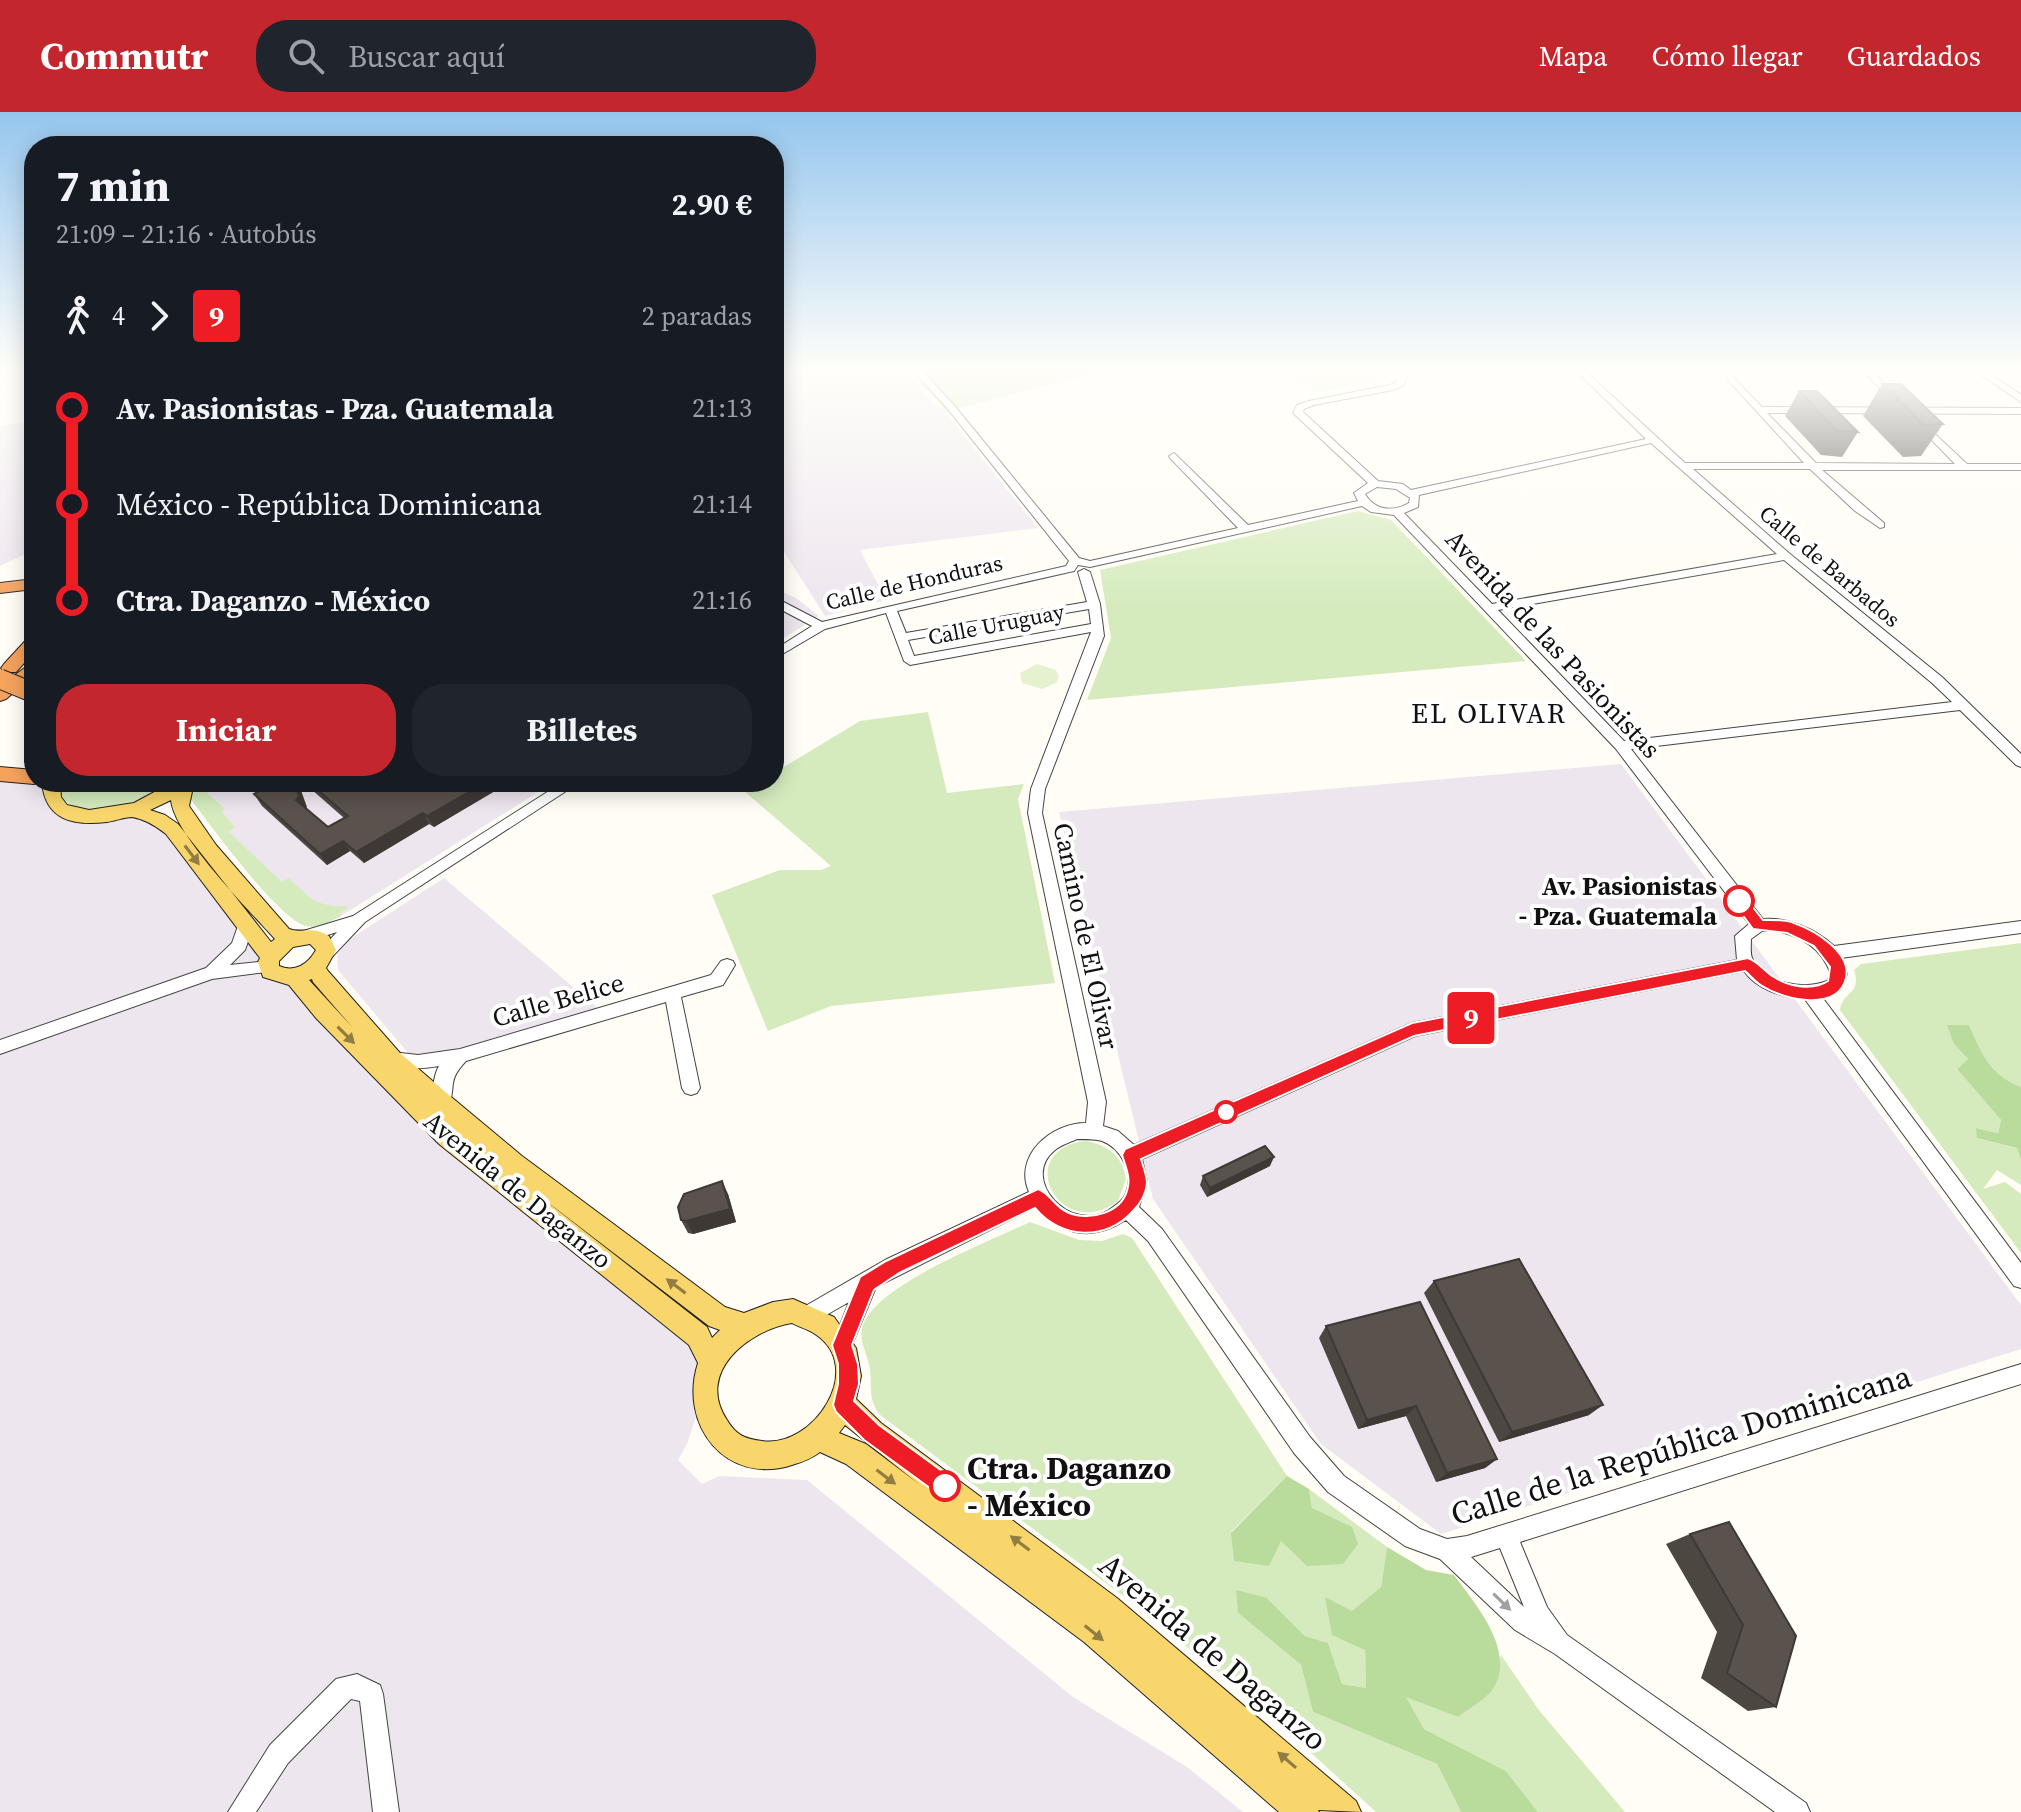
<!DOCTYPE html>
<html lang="es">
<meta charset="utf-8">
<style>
:root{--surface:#171b24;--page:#20242c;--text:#f1f3f6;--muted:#9ea1a6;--accent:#c4262e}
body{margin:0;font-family:"Source Serif 4",serif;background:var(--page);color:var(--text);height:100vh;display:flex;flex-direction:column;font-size:30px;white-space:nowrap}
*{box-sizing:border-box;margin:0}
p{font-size:26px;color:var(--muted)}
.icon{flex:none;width:44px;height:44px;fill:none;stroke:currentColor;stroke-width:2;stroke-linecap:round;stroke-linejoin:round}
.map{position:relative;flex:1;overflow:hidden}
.side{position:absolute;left:24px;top:24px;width:760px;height:656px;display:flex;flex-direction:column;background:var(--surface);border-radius:32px;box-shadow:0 4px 20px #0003}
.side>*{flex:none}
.badge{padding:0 16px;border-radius:6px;font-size:28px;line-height:52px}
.map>.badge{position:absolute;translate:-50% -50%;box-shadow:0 0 0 4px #fff}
.legs{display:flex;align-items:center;gap:12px;height:88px;padding:0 32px;font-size:26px}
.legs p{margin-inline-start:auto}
.head{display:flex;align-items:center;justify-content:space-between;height:136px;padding:0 32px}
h1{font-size:44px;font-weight:700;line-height:60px}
.button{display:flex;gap:16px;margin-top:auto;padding:16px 32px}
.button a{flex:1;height:92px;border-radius:32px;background:var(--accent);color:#fff;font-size:32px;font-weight:700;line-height:92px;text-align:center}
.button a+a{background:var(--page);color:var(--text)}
ul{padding:0 32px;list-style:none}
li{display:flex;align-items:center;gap:28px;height:96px;font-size:30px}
li i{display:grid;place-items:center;width:12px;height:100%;margin:0 10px;background:currentColor}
li i::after{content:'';width:20px;height:20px;margin:-10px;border:6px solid;border-radius:50%;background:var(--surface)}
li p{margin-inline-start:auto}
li:first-child i{background:linear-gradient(#0000 50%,currentColor 0)}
li:last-child i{background:linear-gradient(currentColor 50%,#0000 0)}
header{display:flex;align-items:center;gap:48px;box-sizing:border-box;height:112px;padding:0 40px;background:var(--accent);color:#fff}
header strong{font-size:38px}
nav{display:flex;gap:44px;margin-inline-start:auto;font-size:28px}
.search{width:560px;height:72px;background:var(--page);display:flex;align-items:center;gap:20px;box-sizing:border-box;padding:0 28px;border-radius:32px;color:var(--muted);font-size:30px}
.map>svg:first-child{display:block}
</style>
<header>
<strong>Commutr</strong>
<div class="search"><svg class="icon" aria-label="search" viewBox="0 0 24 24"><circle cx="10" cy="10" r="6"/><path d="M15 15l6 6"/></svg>Buscar aquí</div>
<nav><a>Mapa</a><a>Cómo llegar</a><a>Guardados</a></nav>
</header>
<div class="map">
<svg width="2021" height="1700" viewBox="0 0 2021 1700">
<rect width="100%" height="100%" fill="#fffdf5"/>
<g fill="#eee6ef">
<path d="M 774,257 L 912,257 L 921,278 L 944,299 L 1038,416 L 860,438 L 886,488 L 825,504 L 774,424 L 774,311 L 777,309 L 774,304 Z"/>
<path d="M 34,309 L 34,438 L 0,454 L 0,314 Z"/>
<path d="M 774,476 L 796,486 L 819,504 L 774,532 Z"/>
<path d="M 1621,652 L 2021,1193 L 2021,1237 L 1441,1422 L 1321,1332 L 1153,1087 L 1059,700 Z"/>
<path d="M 0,662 L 34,670 L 51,670 L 67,701 L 131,699 L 159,707 L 280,865 L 698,1224 L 705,1277 L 687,1332 L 678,1348 L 702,1372 L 719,1364 L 807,1368 L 1073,1585 L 1187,1655 L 1243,1700 L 0,1700 Z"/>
<path d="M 204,670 L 554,670 L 341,804 L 309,814 L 303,813 L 282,796 L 189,685 Z"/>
<path d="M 444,766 L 598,896 L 431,944 L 408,941 L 338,858 L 337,843 L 345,830 Z"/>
</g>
<g fill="#d5ebbd">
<path d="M 921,257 L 1111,257 L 945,300 Z"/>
<path d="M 1358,399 L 1391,408 L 1526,549 L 1087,588 L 1111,526 L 1100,458 Z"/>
<path d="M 928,600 L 947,681 L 1024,672 L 1018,687 L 1055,871 L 831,894 L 768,919 L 712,783 L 780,758 L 821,758 L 831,754 L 744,679 L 759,670 L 774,670 L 774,661 L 860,609 Z"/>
<path d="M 60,670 L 177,670 C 165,677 151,687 138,692 C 116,699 55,708 60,670 Z"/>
<path d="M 204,670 L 214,670 L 208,682 L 224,696 L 222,700 L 235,715 L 229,720 L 282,770 L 289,766 C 310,786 316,795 346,794 L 348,796 L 340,801 L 341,804 C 331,809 317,817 306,814 C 278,807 209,711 189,685 Z"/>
<path d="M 2021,831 L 2021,975 C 1990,963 1982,942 1969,913 L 1954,932 L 1968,947 L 1957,957 L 2001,1008 L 1998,1021 L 1977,1016 L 1977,1026 L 2017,1036 L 2021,1049 L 2021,1073 L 1997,1058 L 1983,1077 L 2005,1070 L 2021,1082 L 2021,1141 L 1840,898 C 1843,878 1862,883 1854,858 L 1861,852 Z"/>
<path d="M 1085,1029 C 1108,1033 1122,1043 1126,1067 L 1118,1089 C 1060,1132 1011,1039 1085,1029 Z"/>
<path d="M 1030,1110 L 1079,1128 L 1102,1129 L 1123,1122 L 1132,1126 L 1287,1364 L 1231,1420 L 1281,1428 L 1312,1396 L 1309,1377 L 1387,1435 L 1381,1475 L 1351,1500 L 1326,1486 L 1365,1537 L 1366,1576 L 1342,1572 L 1328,1531 L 1305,1524 L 1267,1486 L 1238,1501 L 1301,1553 L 1313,1600 L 1437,1652 L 1461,1700 L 1376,1700 L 1252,1587 L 1122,1483 L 880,1303 C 868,1287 872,1277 870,1257 C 868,1243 859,1231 862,1216 C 872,1174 991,1129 1030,1110 Z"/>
<path d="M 1501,1543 L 1538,1597 L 1625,1700 L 1538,1700 L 1506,1659 L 1424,1617 L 1405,1584 L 1458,1605 L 1493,1577 Z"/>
</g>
<g fill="#b9dc9c">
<path d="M 1947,913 L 1969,913 C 1982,942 1990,963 2021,975 L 2021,1049 L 2017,1036 L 1977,1026 L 1976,1016 L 1998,1021 L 2001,1008 L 1957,957 L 1968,947 L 1954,932 Z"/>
<path d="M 1287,1364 L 1309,1377 L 1312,1396 L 1352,1415 L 1358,1432 L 1343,1452 L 1307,1454 L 1281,1429 L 1269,1454 L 1234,1449 L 1231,1421 Z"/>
<path d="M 1387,1435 L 1426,1458 L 1454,1463 C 1475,1492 1517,1539 1493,1577 C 1486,1587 1468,1597 1458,1605 L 1406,1585 L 1424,1617 L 1506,1659 L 1538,1700 L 1461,1700 L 1437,1652 L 1313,1600 L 1301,1553 L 1238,1501 L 1236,1478 L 1267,1486 L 1305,1524 L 1328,1531 L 1342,1572 L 1366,1576 L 1365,1538 L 1332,1523 L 1325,1485 L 1352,1499 L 1381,1475 Z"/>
</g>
<g fill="#e6f2cf">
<path d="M 1286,257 L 1362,257 L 1377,268 L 1318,281 Z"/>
<path d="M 1037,552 L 1056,558 L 1059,565 L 1056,571 L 1042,577 L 1022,571 L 1020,561 Z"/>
</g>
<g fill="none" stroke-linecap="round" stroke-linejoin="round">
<g stroke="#444" stroke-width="2">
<g id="minor">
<path d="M 916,257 L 924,257 L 926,263 L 953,292 L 1079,446 L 1090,449 L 1238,416 L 1170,346 L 1169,344 L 1174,341 L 1248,413 L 1358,389 L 1354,381 L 1368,371 L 1293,301 L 1297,293 L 1309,289 L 1390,273 L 1397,270 L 1397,264 L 1393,257 L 1401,257 L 1407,264 L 1404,273 L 1393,278 L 1314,293 L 1304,297 L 1303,300 L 1378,369 L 1403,372 L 1411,378 L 1646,327 L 1574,257 L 1583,257 L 1685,351 L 1804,351 L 1727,267 L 1727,263 L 1730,262 L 1762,295 L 2021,296 L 2021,302 L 1767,301 L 1816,351 L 1955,352 L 1917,313 L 1917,309 L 1920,308 L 1967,352 L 2021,352 L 2021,358 L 1822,358 L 1884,411 L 1884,415 L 1880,416 L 1855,399 L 1810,357 L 1693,357 L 1790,442 L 1942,565 L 2021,642 L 2021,655 L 2016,653 L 1960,598 L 1631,637 L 1763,807 C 1788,805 1816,817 1834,834 L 2021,809 L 2021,821 L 1841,846 L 1847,862 L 1839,879 L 1822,885 L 2021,1151 L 2021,1176 L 2014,1174 L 1804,886 C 1783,886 1756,877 1744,859 L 1415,924 L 1142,1047 L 1147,1069 L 1139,1095 L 1162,1117 L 1310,1325 L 1344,1364 L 1420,1417 L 1447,1427 L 1467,1424 L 2021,1252 L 2021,1272 L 1520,1430 L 1547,1495 L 1567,1523 L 1806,1691 L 1810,1700 L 1775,1700 L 1555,1542 L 1515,1518 L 1440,1447 L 1405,1434 L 1328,1380 L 1294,1341 L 1148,1129 L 1126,1108 C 1091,1130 1064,1124 1036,1095 L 876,1175 L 849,1240 L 842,1243 L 835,1240 L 832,1233 L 849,1190 L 809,1213 L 802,1210 L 799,1203 L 802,1196 L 885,1148 L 1029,1080 C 1013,1044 1051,1011 1086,1011 L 1088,990 L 1028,701 L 1031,677 L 1091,520 L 910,553 L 904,549 L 886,501 L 825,517 L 774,547 L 774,538 L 812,514 L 774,494 L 774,485 L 822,510 L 1066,454 L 1069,449 L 947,296 L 919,266 ZM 1651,331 L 1777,442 L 1492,492 L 1404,401 L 1418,395 L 1419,383 ZM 1377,375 L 1396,377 L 1410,386 L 1409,391 C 1393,400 1375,399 1365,382 ZM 1362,394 L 1371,400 L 1394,403 L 1616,637 L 1749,812 L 1735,824 L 1737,848 L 1412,911 L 1134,1033 L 1118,1019 L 1103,1014 L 1106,990 L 1042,701 L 1045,677 L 1104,524 L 1100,492 L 1090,460 L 1084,457 L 1078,460 L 1087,490 L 906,521 L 897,499 L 1074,459 L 1078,453 L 1090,455 ZM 1784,448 L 1932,571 L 1952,590 L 1624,629 L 1498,498 ZM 1089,497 L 1091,512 L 914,544 L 908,528 ZM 1773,818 C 1801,824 1821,835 1831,862 L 1827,869 C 1804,878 1764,872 1752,846 C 1750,841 1751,833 1751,827 L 1762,819 ZM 1077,1027 C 1085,1027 1095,1027 1102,1029 C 1121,1036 1134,1061 1126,1081 C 1123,1089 1116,1093 1109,1098 C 1070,1122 1019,1067 1055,1038 C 1061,1033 1071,1030 1077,1027 ZM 1500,1436 L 1524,1495 L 1471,1445 Z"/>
<path d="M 1860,257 L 1869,257 L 1901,287 L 1901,291 L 1895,291 Z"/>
<path d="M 1972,257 L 1983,257 L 2021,283 L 2021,290 Z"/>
<path d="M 563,670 L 580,670 L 365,810 L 330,847 L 318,847 L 316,843 L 337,820 L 306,830 L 300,828 L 298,824 L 300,820 L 353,804 Z"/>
<path d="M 245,809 L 253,815 L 245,838 L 230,853 L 268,849 L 274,851 L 276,855 L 274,859 L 212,867 L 0,942 L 0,928 L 206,856 L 232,831 L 239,811 Z"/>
<path d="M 727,847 L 733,849 L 735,853 L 723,873 L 681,885 L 700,976 L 697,981 L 691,983 L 685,981 L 682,976 L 666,890 L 466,949 C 446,970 457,974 448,996 L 442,999 L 436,996 C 431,985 433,964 439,954 C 421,957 404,958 386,952 L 383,947 L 386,942 L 392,940 L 418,943 L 460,937 L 711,863 L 721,849 Z"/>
<path d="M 357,1562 L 380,1573 L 383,1582 L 399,1700 L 373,1700 L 360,1589 L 351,1587 L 288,1651 L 256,1700 L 228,1700 L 270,1633 L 336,1567 Z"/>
</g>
</g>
<g stroke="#222" stroke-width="2">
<path id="major" d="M 42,670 L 60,670 L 61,685 L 67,693 L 89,698 L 134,691 L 173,670 L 194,670 L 189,694 L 216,733 L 289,817 C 302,822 311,813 329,824 L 336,838 L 326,856 L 328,859 L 400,941 L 450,984 L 522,1044 L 725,1195 L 744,1201 L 773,1190 L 793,1187 L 834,1205 L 856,1236 L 861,1264 L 856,1287 L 881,1311 L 1117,1486 L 1356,1689 L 1361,1700 L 1318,1698 L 1319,1700 L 1279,1700 L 1084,1530 L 846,1352 L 820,1340 C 811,1347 802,1350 792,1353 C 726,1374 678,1313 698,1251 L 689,1233 L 439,1032 L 316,906 L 289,873 L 263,865 L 258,850 L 260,846 L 166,722 C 156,714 145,707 132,705 C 124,705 115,709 107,710 C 73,714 45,708 42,670 ZM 171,688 C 174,723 250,799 275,827 L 271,830 L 178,712 L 165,703 L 150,698 ZM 310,832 L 316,838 C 308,852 295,861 279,854 L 279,849 L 293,835 ZM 312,867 L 313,870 L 353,916 L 309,868 ZM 533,1079 L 709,1214 L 720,1218 L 712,1226 L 707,1215 ZM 792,1211 C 799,1215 808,1217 815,1222 C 867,1256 813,1337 762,1329 C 745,1327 736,1323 727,1308 C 695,1260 749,1218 792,1211 ZM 845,1313 L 920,1373 L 866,1332 L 839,1321 Z"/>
</g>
<g stroke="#222" stroke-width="2">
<g id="highway">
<path d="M 34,467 L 34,477 L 0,481 L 0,471 Z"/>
<path d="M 34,525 L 34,540 L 16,560 L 4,560 L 1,556 L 4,552 L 28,526 Z"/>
<path d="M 34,549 L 34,563 L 6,587 L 0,589 L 0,574 Z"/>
<path d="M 0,655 L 34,658 L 34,670 L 39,670 L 34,672 L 0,669 Z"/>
</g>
</g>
<use href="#minor" fill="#fff" fill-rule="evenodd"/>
<use href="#major" fill="#f9d66b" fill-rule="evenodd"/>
<use href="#highway" fill="#f5a25d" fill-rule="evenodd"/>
<g stroke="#222" stroke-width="21" stroke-linecap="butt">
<path id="highway-bridge" d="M 0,567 L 34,581"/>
</g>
<use href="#highway-bridge" stroke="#f5a25d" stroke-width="19"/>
</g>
<g fill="#4d4742">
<path d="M 1882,272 L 1943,312 L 1921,344 L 1903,345 L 1863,304 Z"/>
<path d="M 1799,279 L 1858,320 L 1842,345 L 1821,343 L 1785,304 Z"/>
<path d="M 303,670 L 510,670 L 434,715 L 429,712 L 364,751 L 350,739 L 327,753 L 262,694 L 254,682 L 299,673 L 306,696 L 328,715 L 344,706 Z"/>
<path d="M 1270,1054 L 1207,1085 L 1200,1073 L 1203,1064 Z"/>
<path d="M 728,1082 L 736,1110 L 693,1122 L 688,1121 L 681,1108 Z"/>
<path d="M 1434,1169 L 1589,1303 L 1499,1330 L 1424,1181 Z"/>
<path d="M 1326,1214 L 1497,1347 L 1485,1356 L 1436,1370 L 1406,1304 L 1358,1317 L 1319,1226 Z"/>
<path d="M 1729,1410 L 1776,1595 L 1748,1599 L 1701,1566 L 1717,1520 L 1666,1432 L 1690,1422 Z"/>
</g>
<g fill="#3f3936">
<path d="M 294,670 L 297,670 L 299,673 L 307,695 L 304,699 L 296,688 Z"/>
<path d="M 486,670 L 510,670 L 434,715 L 427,704 Z"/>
<path d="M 423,701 L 429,712 L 364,751 L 356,740 Z"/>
<path d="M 343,729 L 350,739 L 327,753 L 320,742 Z"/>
<path d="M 1274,1045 L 1270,1054 L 1207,1085 L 1210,1076 Z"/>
<path d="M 722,1069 L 728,1082 L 736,1110 L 693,1122 L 686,1109 Z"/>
<path d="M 1603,1293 L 1589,1303 L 1499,1330 L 1512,1320 Z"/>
<path d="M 1416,1294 L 1406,1304 L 1358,1317 L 1367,1308 Z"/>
<path d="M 1497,1347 L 1485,1356 L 1436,1370 L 1447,1361 Z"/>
</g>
<g fill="#5a524d" stroke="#3f3936" stroke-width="2">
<path d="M 1882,272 L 1901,272 L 1943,312 L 1924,313 Z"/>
<path d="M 1799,279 L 1817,279 L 1858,320 L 1836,318 Z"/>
<path d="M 276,670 L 294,670 L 299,684 L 296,688 L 328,715 L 348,704 L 308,670 L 486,670 L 427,704 L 423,701 L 356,740 L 343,729 L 320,742 L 254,682 Z"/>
<path d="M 1265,1034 L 1274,1045 L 1210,1076 L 1203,1064 Z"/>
<path d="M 722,1069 L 730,1097 L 686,1109 L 681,1108 L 678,1095 L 684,1082 Z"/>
<path d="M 1519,1147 L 1603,1293 L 1512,1320 L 1434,1169 Z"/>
<path d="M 1420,1190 L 1497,1347 L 1447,1361 L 1416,1294 L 1367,1308 L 1326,1214 Z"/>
<path d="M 1729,1410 L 1796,1524 L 1776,1595 L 1727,1561 L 1743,1513 L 1690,1422 Z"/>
</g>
<defs><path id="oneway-solid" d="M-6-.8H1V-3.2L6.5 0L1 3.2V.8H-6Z" transform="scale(2)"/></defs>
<g fill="#917d42">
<use href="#oneway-solid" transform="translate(192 743) rotate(53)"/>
<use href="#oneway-solid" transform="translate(346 923) rotate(45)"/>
<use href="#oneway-solid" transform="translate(676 1174) rotate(-143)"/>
<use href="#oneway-solid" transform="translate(886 1365) rotate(37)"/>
<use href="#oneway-solid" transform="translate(1020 1431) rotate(-143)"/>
<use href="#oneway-solid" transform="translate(1094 1521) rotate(39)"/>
<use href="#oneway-solid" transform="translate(1287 1648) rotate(-139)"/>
</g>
<use fill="#a0a0a0" href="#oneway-solid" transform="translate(1502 1490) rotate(44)"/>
<linearGradient id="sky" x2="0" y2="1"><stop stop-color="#95c6ee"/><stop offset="0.52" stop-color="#fffefa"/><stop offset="1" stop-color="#fffefa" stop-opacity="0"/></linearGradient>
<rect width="2021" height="495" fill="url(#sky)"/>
<path fill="#ee1c25" stroke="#fff" stroke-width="2" d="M 1739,783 L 1745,785 L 1763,808 C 1773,808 1784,807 1794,811 C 1814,818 1852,840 1846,866 C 1838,900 1785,888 1764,875 C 1757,872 1751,864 1745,859 L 1414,924 L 1141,1047 C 1143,1054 1147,1064 1147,1071 C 1146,1083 1141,1091 1133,1099 C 1107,1129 1061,1128 1035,1096 L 899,1161 L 874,1178 L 852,1233 L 858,1252 L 859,1272 L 854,1289 L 879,1313 L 953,1367 L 956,1374 L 953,1382 L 945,1385 L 938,1382 L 864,1328 L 836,1300 L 833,1293 L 838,1272 L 838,1252 L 832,1233 L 860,1165 L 886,1149 L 1038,1077 C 1050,1081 1055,1095 1067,1100 C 1089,1110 1124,1101 1128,1074 C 1130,1064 1125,1053 1122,1043 L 1125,1037 L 1412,911 L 1748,846 C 1759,850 1764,859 1774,865 C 1789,875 1813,879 1828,869 L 1830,855 L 1814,834 L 1787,821 L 1753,817 L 1732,789 Z"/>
<g fill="#fff" stroke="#ee1c25" stroke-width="4">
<circle cx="1739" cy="789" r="14"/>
<circle cx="1226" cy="1000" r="10"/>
<circle cx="945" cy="1374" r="14"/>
</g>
<g text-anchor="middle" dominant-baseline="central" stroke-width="8" stroke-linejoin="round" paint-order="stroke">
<g font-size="22" fill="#111" stroke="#fff">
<text transform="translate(1830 454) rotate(40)">Calle de Barbados</text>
<text transform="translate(914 470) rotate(-13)">Calle de Honduras</text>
<text transform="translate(996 512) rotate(-11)">Calle Uruguay</text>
</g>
<g font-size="26" fill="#111" stroke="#fff">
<text transform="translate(1553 532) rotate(47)">Avenida de las Pasionistas</text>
<text transform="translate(1086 824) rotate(78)">Camino de El Olivar</text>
<text transform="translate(558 888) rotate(-16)">Calle Belice</text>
<text transform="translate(518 1078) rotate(39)">Avenida de Daganzo</text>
</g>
<g font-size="26" font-weight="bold" fill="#111" stroke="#fff" text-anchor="end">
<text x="1717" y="774">Av. Pasionistas<tspan x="1717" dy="30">- Pza. Guatemala</tspan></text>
</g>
<g font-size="28" letter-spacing="2" fill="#111" stroke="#fff">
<text x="1489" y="601">EL OLIVAR</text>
</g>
<g font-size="32" fill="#111" stroke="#fff">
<text transform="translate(1681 1333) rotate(-17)">Calle de la República Dominicana</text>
<text transform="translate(1213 1540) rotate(40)">Avenida de Daganzo</text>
</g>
<g font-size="32" font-weight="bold" fill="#111" stroke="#fff" text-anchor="start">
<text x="967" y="1356">Ctra. Daganzo<tspan x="967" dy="37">- México</tspan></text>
</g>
</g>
</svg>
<b class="badge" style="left:1471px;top:906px;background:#ee1c25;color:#fff">9</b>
<section class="side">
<div class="head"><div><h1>7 min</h1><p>21:09 – 21:16 · Autobús</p></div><b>2.90 €</b></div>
<div class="legs"><svg class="icon" aria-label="walk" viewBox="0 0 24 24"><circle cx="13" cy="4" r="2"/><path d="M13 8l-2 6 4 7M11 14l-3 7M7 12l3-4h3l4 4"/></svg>4<svg class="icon" aria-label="forward" viewBox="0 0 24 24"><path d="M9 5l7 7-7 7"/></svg><b class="badge" style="background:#ee1c25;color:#fff">9</b><p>2 paradas</p></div>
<ul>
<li><i style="color:#ee1c25"></i><b>Av. Pasionistas - Pza. Guatemala</b><p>21:13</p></li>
<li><i style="color:#ee1c25"></i><span>México - República Dominicana</span><p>21:14</p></li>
<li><i style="color:#ee1c25"></i><b>Ctra. Daganzo - México</b><p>21:16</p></li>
</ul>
<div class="button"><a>Iniciar</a><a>Billetes</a></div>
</section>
</div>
